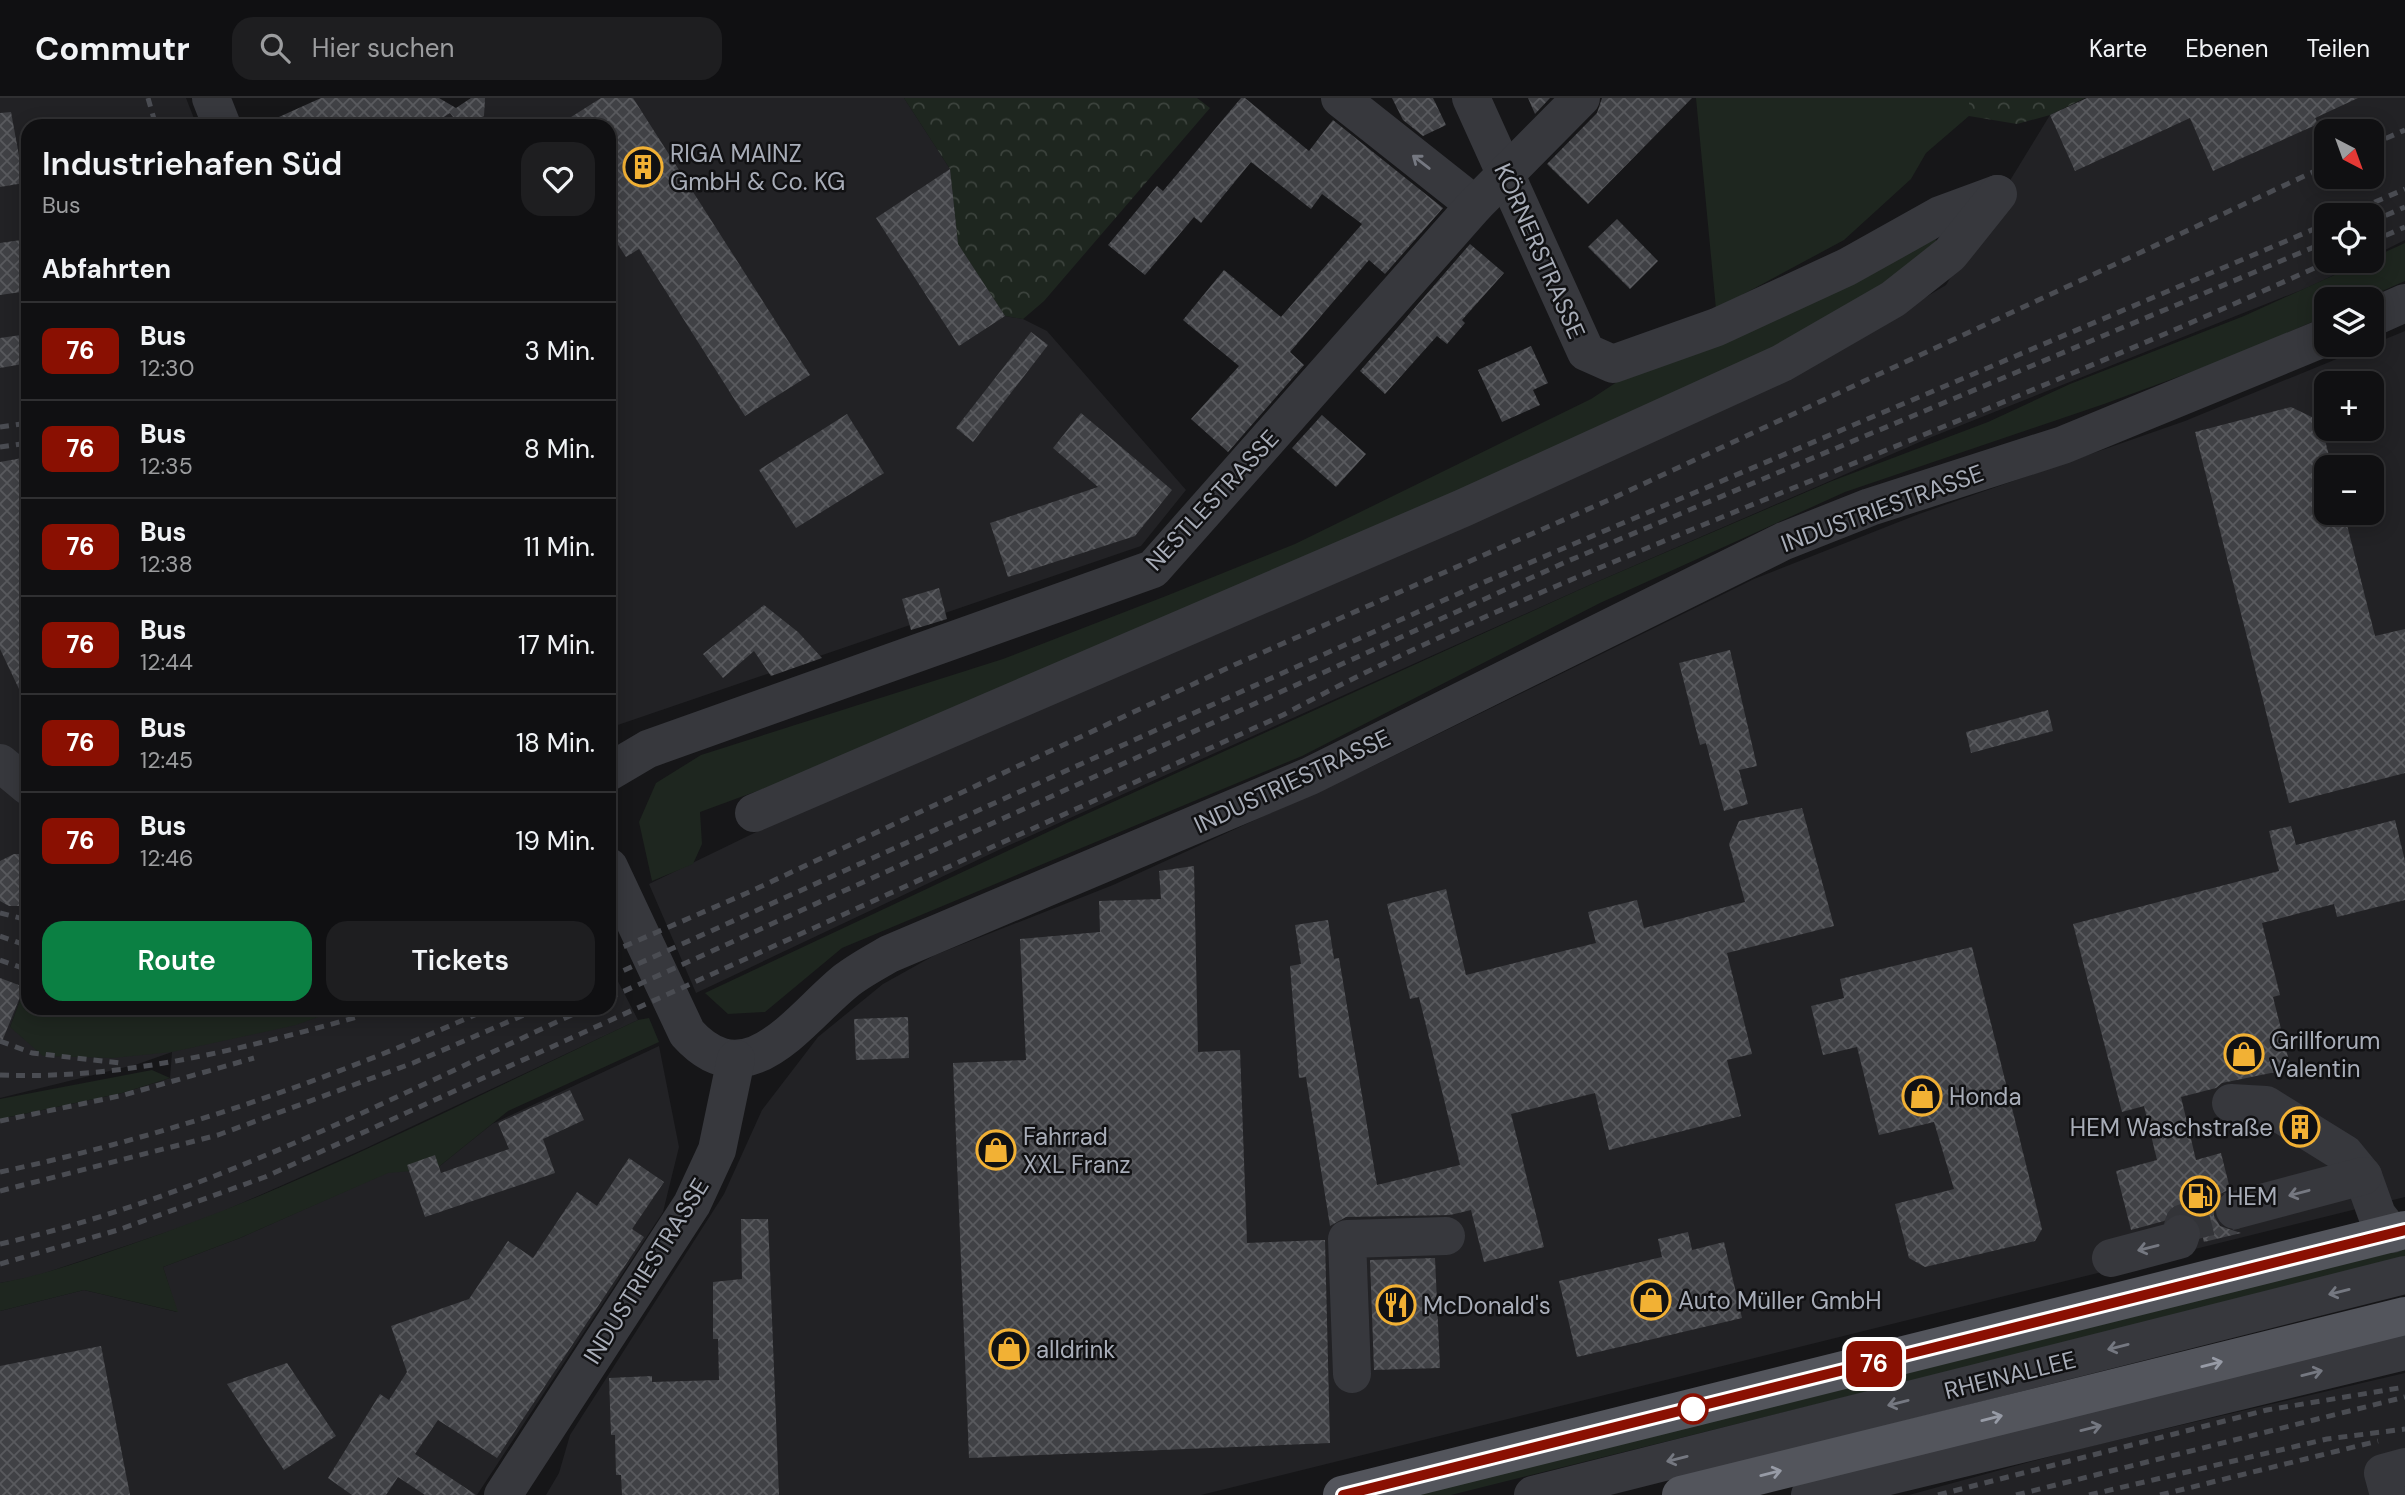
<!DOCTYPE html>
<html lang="de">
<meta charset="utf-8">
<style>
:root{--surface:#101012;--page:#1e1e20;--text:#f1f3f6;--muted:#9c9d9f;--line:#303032;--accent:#0b8043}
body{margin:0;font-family:"DM Sans",sans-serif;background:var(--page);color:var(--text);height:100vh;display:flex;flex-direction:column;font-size:26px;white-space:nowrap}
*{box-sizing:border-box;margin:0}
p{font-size:23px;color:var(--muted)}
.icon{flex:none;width:38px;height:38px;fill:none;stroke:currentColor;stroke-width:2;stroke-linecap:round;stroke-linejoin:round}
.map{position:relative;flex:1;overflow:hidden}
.panel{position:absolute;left:21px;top:21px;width:595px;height:896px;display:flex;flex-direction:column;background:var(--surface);border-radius:21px;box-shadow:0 4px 18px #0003,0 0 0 2px var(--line)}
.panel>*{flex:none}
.badge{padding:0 14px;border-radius:10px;font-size:24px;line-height:46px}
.needle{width:46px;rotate:139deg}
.fabs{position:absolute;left:2314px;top:21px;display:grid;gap:14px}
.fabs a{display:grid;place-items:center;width:70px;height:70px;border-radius:14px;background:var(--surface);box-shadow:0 4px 18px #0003,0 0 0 2px var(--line);font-size:35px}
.map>.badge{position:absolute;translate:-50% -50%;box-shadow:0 0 0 4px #fff}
h2{padding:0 21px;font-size:26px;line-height:63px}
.round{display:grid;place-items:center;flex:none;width:74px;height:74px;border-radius:21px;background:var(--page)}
.head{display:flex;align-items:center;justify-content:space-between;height:119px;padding:0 21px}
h1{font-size:33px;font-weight:600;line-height:52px}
.cta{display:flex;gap:14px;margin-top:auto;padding:14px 21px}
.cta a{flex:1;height:80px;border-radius:21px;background:var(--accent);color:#fff;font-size:28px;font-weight:600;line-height:80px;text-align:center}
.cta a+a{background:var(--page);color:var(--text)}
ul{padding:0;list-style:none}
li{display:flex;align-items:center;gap:21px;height:98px;padding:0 21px;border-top:2px solid var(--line)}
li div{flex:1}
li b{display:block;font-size:26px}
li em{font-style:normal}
li .badge{min-width:77px;font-weight:700;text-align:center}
header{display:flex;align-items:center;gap:42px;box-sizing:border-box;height:98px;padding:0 35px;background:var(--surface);border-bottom:2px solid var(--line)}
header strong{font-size:33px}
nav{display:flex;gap:38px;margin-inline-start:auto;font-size:24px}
.search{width:490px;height:63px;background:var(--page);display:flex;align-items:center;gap:18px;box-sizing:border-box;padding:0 24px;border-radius:21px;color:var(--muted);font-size:26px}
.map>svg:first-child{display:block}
</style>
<header>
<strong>Commutr</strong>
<div class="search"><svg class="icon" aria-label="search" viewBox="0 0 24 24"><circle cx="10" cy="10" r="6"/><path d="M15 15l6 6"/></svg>Hier suchen</div>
<nav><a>Karte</a><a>Ebenen</a><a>Teilen</a></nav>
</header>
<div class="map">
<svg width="2405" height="1397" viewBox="0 0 2405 1397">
<defs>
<pattern id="forest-crowns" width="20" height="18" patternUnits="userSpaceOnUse" patternTransform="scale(1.75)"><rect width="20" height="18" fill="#1e261f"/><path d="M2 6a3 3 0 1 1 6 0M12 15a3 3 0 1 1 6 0" fill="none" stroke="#3c433d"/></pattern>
<pattern id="building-cross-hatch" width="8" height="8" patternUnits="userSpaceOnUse" patternTransform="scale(1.75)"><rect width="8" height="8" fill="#404145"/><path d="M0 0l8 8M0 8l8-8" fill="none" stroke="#595a5e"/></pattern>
</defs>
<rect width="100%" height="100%" fill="#161618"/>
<g fill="#222225" fill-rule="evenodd">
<path d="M 0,0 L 186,0 L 197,28 L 28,28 L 28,900 L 21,900 L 10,929 L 335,910 L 609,910 L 609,866 L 638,922 L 364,1051 L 206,1121 L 33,1179 L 0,1185 L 0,1021 L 122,995 L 170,980 L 172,954 L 138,966 L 0,1000 Z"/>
<path d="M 471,0 L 904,0 L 950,71 L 1005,218 L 1023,221 L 1047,233 L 1186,392 L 1141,448 L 609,630 L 609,28 L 430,28 Z"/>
<path d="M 2087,0 L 2405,0 L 2405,142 L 2371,159 L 2371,117 L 2326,117 L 2326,163 L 2363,163 L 2309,189 L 1929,340 L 1592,486 L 1003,750 L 696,895 L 649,786 L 820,703 L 1843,249 L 1946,187 L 2050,17 ZM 2326,33 L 2371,33 L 2371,79 L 2326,79 Z"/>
<path d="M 2405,233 L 2405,1099 L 1201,1397 L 546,1397 L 559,1375 L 570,1337 L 724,1096 L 762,1012 L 818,939 L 883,886 L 935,857 L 1113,787 L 1369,670 L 1754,481 L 1919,416 L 2185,323 ZM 2326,285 L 2371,285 L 2371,331 L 2326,331 ZM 2326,369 L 2371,369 L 2371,415 L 2326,415 Z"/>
<path d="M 659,948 L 679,1049 L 663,1114 L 477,1397 L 0,1397 L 0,1213 L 84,1192 L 177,1214 L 163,1169 L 240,1140 L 388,1074 L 436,1071 L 492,1026 Z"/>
<path d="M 2405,1275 L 2405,1397 L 1909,1397 L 2070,1353 Z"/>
</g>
<g fill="#1e261f">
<path d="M 1696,0 L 1969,0 L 1969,18 L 1926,55 L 1911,81 L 1844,142 L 1716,211 Z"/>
<path d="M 1936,141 L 1937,158 L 1801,245 L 787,682 L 700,714 L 702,746 L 693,766 L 652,783 L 639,724 L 656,685 L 701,657 L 1003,561 L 1166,498 L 1295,446 L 1591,301 L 1620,282 Z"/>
<path d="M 2405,145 L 2405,183 L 2364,201 L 2326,201 L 2326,218 L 2224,262 L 2104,306 L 1845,394 L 1600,505 L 1302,658 L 842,850 L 765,914 L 728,916 L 705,895 L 1069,724 L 1592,486 L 1832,383 L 1988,324 L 2070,286 L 2244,218 Z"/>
<path d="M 21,900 L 28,900 L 28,910 L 343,910 L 296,927 L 172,954 L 113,960 L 43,958 L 10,929 Z"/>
<path d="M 649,920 L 659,944 L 508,1013 L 436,1071 L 388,1075 L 240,1140 L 163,1169 L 178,1214 L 84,1192 L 0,1213 L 0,1185 C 45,1177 89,1161 132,1146 C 307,1087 472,1000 638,922 Z"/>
<path d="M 152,972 L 170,980 L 122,995 L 0,1021 L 0,1001 Z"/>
<path d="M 2405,1148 L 2405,1160 L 1451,1397 L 1405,1397 Z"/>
</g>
<g fill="url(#forest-crowns)">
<path d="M 904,0 L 1197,0 L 1210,10 L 1044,203 L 1023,221 L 1005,218 L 958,146 L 950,71 Z"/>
<path d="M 1969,0 L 2085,0 L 2050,17 L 2017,26 L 1969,18 Z"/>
</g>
<g fill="url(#building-cross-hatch)">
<path d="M 321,0 L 439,0 L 456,10 L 471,0 L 485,0 L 484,18 L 470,28 L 460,28 L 450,15 L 430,28 L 259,28 Z"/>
<path d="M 601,0 L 633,0 L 810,277 L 745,318 L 639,151 L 626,159 L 609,133 L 609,28 L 557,28 Z"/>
<path d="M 1241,0 L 1245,0 L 1309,53 L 1333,22 L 1443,110 L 1385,176 L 1369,162 L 1290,254 L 1304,267 L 1228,354 L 1191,321 L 1239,268 L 1183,222 L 1224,172 L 1281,219 L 1362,126 L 1322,96 L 1311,111 L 1251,64 L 1201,125 L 1194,119 L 1145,177 L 1108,147 L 1157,88 L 1163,93 Z"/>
<path d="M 1392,0 L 1433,0 L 1446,27 L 1423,38 L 1403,22 Z"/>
<path d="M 1528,0 L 1550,0 L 1535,16 Z"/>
<path d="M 1602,0 L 1692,0 L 1588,106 L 1547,66 L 1597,15 Z"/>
<path d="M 2087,0 L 2358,0 L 2315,20 L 2318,26 L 2213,73 L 2190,20 L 2075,73 L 2050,17 Z"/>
<path d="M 11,14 L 24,85 L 0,89 L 0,15 Z"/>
<path d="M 950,71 L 958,146 L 1005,218 L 959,248 L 876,120 Z"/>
<path d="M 1617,121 L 1658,163 L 1630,191 L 1588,149 Z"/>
<path d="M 28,141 L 28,193 L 0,197 L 0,145 Z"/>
<path d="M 1470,146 L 1504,175 L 1462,222 L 1465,225 L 1447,246 L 1437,238 L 1385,296 L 1360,273 Z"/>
<path d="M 1031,234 L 1048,247 L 973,344 L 956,330 Z"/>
<path d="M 28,236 L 28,265 L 0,270 L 0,240 Z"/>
<path d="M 1531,248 L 1548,285 L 1533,292 L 1540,307 L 1502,324 L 1478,272 Z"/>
<path d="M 2291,309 L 2320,323 L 2332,369 L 2326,369 L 2326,415 L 2344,415 L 2375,538 L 2405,531 L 2405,675 L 2289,705 L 2195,334 Z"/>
<path d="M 1081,315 L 1172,392 L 1135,438 L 1008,479 L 990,425 L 1098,389 L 1053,350 Z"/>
<path d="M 847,316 L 884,375 L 796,430 L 759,372 Z"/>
<path d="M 1322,317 L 1366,356 L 1336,389 L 1292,350 Z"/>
<path d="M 28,359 L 28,610 L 0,551 L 0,364 Z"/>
<path d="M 939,490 L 947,521 L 911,532 L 902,501 Z"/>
<path d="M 764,507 L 798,534 L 822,560 L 771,578 L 754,553 L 723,580 L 703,556 Z"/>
<path d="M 1730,552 L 1757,668 L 1739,672 L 1748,706 L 1724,713 L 1706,645 L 1700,647 L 1679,565 Z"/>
<path d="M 2048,612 L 2053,633 L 1971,655 L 1966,634 Z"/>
<path d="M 1802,710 L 1834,828 L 1727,855 L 1752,956 L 1727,962 L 1741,1018 L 1609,1052 L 1595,995 L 1511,1016 L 1544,1149 L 1484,1164 L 1471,1112 L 1450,1117 L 1346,1119 L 1330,1128 L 1306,979 L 1299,980 L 1290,868 L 1301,866 L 1295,827 L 1328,822 L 1334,861 L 1339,860 L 1377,1087 L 1460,1067 L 1419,899 L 1410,901 L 1387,806 L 1446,791 L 1466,877 L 1596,845 L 1588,814 L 1637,802 L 1644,830 L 1745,804 L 1729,746 L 1739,723 Z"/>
<path d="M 2395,722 L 2405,763 L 2405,802 L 2337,819 L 2334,806 L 2262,825 L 2280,897 L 2273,899 L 2291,971 L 2222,985 L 2216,990 L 2181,999 L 2196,1062 L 2221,1055 L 2230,1091 L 2220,1096 L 2214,1106 L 2214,1118 L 2220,1128 L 2241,1135 L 2204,1144 L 2198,1122 L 2189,1116 L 2177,1115 L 2164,1123 L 2131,1132 L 2116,1073 L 2157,1062 L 2144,1008 L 2122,1014 L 2073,826 L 2279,773 L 2269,733 L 2291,728 L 2296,747 Z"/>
<path d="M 14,756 L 28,756 L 28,808 L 9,808 L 0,803 L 0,763 Z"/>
<path d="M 1194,768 L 1198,954 L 1240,952 L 1247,1145 L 1325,1142 L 1330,1345 L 969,1360 L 953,965 L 1026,962 L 1020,841 L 1100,834 L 1099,803 L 1161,801 L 1159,773 Z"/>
<path d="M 1972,849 L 2042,1131 L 2035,1143 L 1925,1169 L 1909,1160 L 1895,1106 L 1954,1091 L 1934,1024 L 1879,1037 L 1857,949 L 1823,957 L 1811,908 L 1844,900 L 1840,881 Z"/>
<path d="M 0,880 L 24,889 L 1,946 L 0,946 Z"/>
<path d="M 908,919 L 909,960 L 856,962 L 854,921 Z"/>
<path d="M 570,992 L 584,1022 L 543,1041 L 555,1075 L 425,1119 L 407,1067 L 435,1057 L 441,1075 L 509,1051 L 498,1025 Z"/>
<path d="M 629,1060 L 664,1084 L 632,1131 L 644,1139 L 497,1360 L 438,1322 L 415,1356 L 476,1397 L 425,1397 L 398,1379 L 386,1397 L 352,1397 L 328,1380 L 380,1296 L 389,1302 L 407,1274 L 391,1228 L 469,1201 L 508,1143 L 533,1160 L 577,1094 L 597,1108 Z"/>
<path d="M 741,1121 L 768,1121 L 779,1397 L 622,1397 L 621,1377 L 616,1377 L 615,1337 L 611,1337 L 609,1280 L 652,1278 L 652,1284 L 719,1282 L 718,1241 L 713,1241 L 713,1184 L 742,1181 Z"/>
<path d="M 1688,1134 L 1692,1152 L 1724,1144 L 1742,1220 L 1577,1259 L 1559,1183 L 1662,1159 L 1658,1141 Z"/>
<path d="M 1435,1160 L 1440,1270 L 1374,1272 L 1370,1162 Z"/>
<path d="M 101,1248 L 130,1397 L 0,1397 L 0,1268 Z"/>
<path d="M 287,1265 L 336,1338 L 284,1372 L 227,1286 Z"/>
</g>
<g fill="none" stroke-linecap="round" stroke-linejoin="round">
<path stroke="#333438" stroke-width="38" stroke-dasharray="38 19" stroke-linecap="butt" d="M 2181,1136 L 2184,1125 L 2235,1112"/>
<g stroke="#37383d" stroke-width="38">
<path d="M 211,0 L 222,28"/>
<path d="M 1340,0 L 1475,107"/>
<path d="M 1471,0 L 1586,254 L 1613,266 L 1717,229 L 1847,169 L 1940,117 L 1997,96"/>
<path d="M 2371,220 L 2405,205"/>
<path d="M 0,665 L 28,688"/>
<path d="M 609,674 L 648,651 L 1153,471 L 1475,107 L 1581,0"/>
<path d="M 754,715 L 1463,410 L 1782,265 L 1893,201 L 1950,156 L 1998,96"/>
<path d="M 609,769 L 687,935 C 748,1003 800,919 847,882 C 860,872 875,864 889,856 L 1310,678 L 1784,443 L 1870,409 L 2063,347 L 2326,239"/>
<path d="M 2231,1005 L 2266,1007 L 2345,1056 L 2363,1078 L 2377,1117 L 2392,1136"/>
<path d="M 2235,1112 L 2363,1078"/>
<path d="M 2111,1160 L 2179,1142 L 2181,1136"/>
<path d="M 1352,1276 L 1347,1141 L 1446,1138"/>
<path d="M 503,1397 L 692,1106 L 717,1052 L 736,961"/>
<path d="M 1533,1397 L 2405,1177"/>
<path d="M 1810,1397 L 2405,1253"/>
<path d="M 2389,1397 L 2383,1375 L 2405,1369"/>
</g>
<g stroke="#53555c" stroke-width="38">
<path d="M 1342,1397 L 2405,1132"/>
<path d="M 1681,1397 L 2405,1218"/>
</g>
<g stroke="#4a4c52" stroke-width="5" stroke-dasharray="9 7" stroke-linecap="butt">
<path d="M 148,0 L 156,28"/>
<path d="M 2371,47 L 2405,32"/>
<path d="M 2345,117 L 2405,91"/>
<path d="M 2371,124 L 2405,109"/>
<path d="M 2371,144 L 2405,129"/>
<path d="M 0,329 L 28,325"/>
<path d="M 0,349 L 28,345"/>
<path d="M 0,815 L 28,822"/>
<path d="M 0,838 L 28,848"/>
<path d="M 609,855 L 747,795 L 1234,567 L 1611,401 L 2326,68"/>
<path d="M 0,862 L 28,872"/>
<path d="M 609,879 L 1482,485 L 2326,126"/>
<path d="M 609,900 L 1568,463 L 2326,144"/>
<path d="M 0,943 L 32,955 L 120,965"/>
<path d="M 0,977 C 124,982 242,951 361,918"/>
<path d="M 0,1023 L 124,997 L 254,960"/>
<path d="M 0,1074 C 169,1038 333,981 490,910"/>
<path d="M 0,1093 L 218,1037 L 413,965 L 540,910"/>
<path d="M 0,1146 C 205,1099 397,997 587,910"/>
<path d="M 0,1166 L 118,1132 L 265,1079 L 1283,617 C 1433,536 1592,473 1749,408 C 1943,329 2139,250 2330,163"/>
<path d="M 1938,1397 L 2267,1312 L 2405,1289"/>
<path d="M 2016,1397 L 2405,1299"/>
<path d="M 2089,1397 L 2327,1341 L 2405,1331"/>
<path d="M 2160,1397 L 2378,1343"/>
</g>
</g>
<defs><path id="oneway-shaft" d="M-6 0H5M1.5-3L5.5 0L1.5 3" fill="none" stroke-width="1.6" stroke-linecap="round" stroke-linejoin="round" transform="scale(1.75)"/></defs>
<g stroke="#757881">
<use href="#oneway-shaft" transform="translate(1421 64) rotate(-142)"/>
<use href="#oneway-shaft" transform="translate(2299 1095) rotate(165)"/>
<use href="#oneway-shaft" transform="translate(2148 1150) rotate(166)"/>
<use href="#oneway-shaft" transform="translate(2339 1194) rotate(166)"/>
<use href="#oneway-shaft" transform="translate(2118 1249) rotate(166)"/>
<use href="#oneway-shaft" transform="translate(2312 1275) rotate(-14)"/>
<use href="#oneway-shaft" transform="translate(1898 1305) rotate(166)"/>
<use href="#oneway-shaft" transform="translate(2091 1330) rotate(-14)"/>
<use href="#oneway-shaft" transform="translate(1677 1361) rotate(166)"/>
</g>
<g stroke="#979ba6">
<use href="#oneway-shaft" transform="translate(2212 1266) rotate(-14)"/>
<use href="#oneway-shaft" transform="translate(1992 1320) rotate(-14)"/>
<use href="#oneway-shaft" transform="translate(1771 1375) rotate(-14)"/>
</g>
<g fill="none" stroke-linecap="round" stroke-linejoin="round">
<g stroke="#fff" stroke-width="16">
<path id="line" d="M 1343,1397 L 2405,1132"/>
</g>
<use href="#line" stroke="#8a1002" stroke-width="10"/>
</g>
<defs>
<g id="building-ring" transform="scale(2.0125)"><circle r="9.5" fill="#111113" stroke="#f2b134" stroke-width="1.5"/><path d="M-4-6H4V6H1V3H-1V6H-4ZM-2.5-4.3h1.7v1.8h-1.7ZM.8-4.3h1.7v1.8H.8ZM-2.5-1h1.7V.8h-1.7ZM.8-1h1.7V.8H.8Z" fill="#f2b134"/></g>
<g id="shop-ring" transform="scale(2.0125)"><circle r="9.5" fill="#111113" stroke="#f2b134" stroke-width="1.5"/><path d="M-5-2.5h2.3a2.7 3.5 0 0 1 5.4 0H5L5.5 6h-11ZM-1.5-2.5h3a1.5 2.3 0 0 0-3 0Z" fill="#f2b134"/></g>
<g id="fuel-ring" transform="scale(2.0125)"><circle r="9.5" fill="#111113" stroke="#f2b134" stroke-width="1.5"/><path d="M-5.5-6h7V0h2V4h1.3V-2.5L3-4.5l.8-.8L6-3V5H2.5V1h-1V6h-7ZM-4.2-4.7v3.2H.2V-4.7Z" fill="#f2b134"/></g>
<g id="restaurant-ring" transform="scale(2.0125)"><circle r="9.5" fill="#111113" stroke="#f2b134" stroke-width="1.5"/><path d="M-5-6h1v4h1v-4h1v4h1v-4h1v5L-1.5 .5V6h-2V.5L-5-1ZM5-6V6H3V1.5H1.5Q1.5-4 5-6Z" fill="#f2b134"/></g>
</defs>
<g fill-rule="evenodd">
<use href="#building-ring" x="643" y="69"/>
<use href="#shop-ring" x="2244" y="956"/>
<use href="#shop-ring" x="1922" y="998"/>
<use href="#building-ring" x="2300" y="1029"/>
<use href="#shop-ring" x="996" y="1052"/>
<use href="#fuel-ring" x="2200" y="1098"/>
<use href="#shop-ring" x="1651" y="1202"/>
<use href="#restaurant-ring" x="1396" y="1207"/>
<use href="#shop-ring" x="1009" y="1251"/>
</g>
<circle fill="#fff" stroke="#8a1002" stroke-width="3.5" cx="1693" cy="1311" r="14"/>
<g text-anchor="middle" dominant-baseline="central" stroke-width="5" stroke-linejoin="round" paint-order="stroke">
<g font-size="24" fill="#a8adb8" stroke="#111113" text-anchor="start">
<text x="670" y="55">RIGA MAINZ<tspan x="670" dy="28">GmbH &amp; Co. KG</tspan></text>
<text x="2271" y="942">Grillforum<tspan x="2271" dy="28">Valentin</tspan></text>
<text x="1949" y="998">Honda</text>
<text x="2273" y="1029" text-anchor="end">HEM Waschstraße</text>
<text x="1023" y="1038">Fahrrad<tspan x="1023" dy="28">XXL Franz</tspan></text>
<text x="2227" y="1098">HEM</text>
<text x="1678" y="1202">Auto Müller GmbH</text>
<text x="1423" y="1207">McDonald's</text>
<text x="1036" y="1251">alldrink</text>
</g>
<g font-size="24" fill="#a8adb8" stroke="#111113">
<text transform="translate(1540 153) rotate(66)">KÖRNERSTRASSE</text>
<text transform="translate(1212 402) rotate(-47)">NESTLESTRASSE</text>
<text transform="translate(1882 410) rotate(-20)">INDUSTRIESTRASSE</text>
<text transform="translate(1292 683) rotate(-25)">INDUSTRIESTRASSE</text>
<text transform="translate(646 1173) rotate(-58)">INDUSTRIESTRASSE</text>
<text transform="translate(2010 1277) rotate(-14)">RHEINALLEE</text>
</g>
</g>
</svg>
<div class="fabs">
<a><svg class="needle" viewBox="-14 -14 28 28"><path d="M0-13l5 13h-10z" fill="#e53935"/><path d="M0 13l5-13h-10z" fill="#9c9d9f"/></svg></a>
<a><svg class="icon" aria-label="locate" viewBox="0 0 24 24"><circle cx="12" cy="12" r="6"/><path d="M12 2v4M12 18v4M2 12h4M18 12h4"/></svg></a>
<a><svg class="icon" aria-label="layers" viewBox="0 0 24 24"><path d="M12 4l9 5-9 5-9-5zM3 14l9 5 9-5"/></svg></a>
<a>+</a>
<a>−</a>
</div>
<b class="badge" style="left:1874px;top:1266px;background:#8a1002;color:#fff">76</b>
<section class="panel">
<div class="head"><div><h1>Industriehafen Süd</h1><p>Bus</p></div><a class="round"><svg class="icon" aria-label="heart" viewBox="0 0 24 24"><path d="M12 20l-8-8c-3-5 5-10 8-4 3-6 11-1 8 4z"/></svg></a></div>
<h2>Abfahrten</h2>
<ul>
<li><span class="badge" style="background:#8a1002;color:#fff">76</span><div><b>Bus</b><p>12:30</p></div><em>3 Min.</em></li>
<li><span class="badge" style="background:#8a1002;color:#fff">76</span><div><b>Bus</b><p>12:35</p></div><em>8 Min.</em></li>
<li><span class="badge" style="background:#8a1002;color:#fff">76</span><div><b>Bus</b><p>12:38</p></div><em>11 Min.</em></li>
<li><span class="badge" style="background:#8a1002;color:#fff">76</span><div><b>Bus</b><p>12:44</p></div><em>17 Min.</em></li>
<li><span class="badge" style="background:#8a1002;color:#fff">76</span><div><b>Bus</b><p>12:45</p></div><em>18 Min.</em></li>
<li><span class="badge" style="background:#8a1002;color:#fff">76</span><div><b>Bus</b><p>12:46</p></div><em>19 Min.</em></li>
</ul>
<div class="cta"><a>Route</a><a>Tickets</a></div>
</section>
</div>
